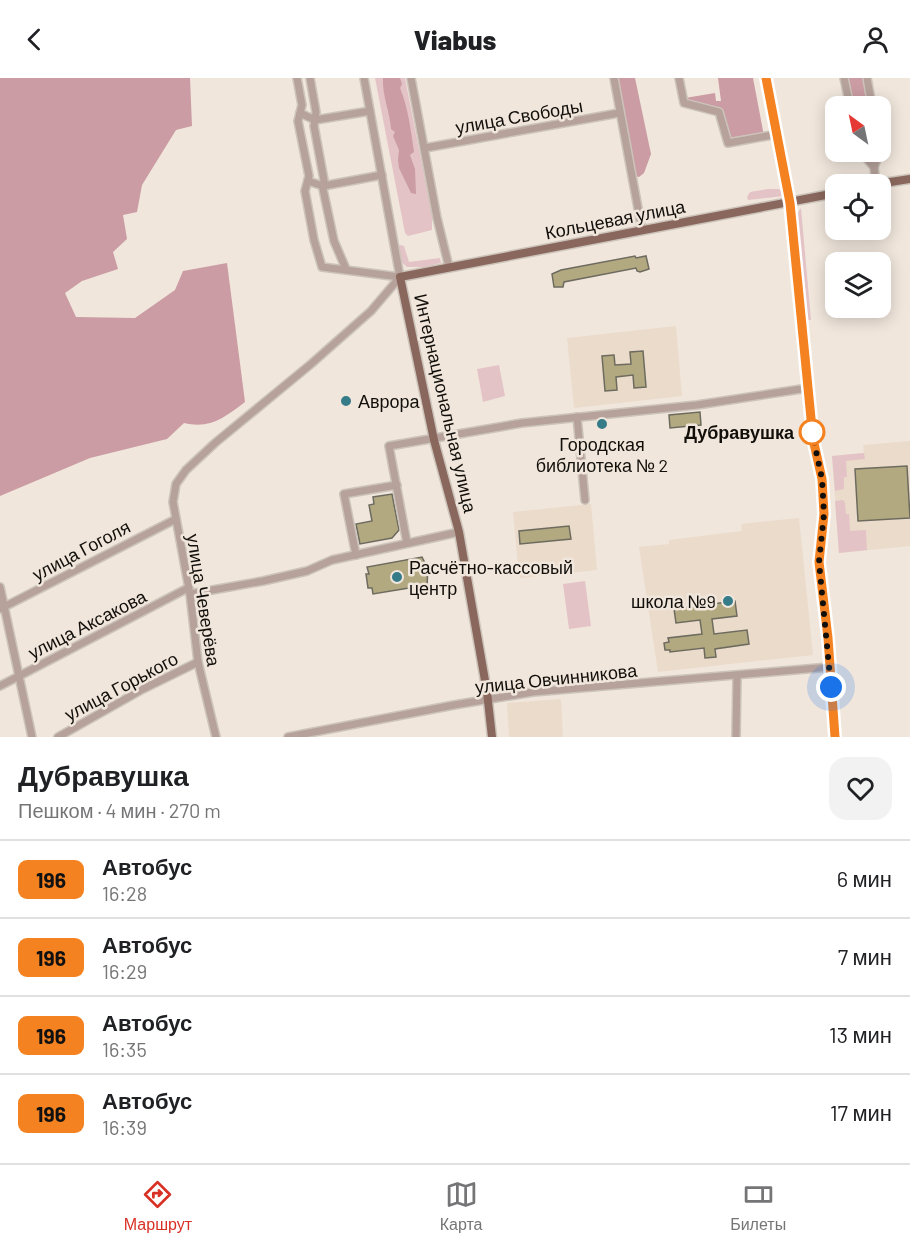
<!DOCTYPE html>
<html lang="ru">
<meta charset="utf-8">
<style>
:root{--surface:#fff;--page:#f2f2f2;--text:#202124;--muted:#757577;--line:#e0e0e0;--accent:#d93025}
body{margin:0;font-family:Barlow,sans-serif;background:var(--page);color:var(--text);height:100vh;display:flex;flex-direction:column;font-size:22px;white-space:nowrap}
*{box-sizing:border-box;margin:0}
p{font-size:20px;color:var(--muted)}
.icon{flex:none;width:33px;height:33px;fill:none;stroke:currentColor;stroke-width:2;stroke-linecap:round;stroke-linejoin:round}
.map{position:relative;height:659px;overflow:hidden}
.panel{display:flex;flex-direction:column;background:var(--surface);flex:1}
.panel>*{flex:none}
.badge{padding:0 12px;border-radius:9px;font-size:21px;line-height:39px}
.needle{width:39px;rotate:327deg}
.fabs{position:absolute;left:825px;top:18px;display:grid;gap:12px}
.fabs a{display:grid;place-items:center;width:66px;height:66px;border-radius:12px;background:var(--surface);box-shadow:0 3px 15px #0003;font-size:30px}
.you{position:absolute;width:30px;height:30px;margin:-15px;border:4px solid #fff;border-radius:50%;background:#1a73e8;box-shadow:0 0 0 9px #1a73e833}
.map>.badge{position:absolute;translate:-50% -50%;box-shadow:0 0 0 3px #fff}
.round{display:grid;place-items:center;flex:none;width:63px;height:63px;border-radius:18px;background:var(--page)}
.overview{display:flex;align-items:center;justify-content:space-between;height:102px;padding:0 18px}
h1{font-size:28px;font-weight:800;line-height:45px}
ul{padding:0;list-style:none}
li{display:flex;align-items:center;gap:18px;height:78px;padding:0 18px;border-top:2px solid var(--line)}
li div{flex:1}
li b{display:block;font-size:22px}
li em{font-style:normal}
li .badge{min-width:66px;font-weight:700;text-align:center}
header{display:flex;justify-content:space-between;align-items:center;height:78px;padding:0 18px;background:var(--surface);font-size:27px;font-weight:800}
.tab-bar{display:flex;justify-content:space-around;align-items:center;height:84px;border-top:2px solid var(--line);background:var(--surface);font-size:16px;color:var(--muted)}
.tab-bar a{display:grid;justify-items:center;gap:3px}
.tab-bar .current{color:var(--accent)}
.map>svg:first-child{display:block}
</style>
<header><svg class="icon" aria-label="back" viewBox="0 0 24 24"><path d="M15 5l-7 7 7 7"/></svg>Viabus<svg class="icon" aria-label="person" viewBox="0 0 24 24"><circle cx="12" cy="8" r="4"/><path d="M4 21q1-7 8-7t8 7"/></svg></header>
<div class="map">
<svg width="910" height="659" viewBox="0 0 910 659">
<rect width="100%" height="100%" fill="#f0e6dc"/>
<g fill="#ebdbcb">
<path d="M 676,248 L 682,318 L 574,330 L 567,260 Z"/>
<path d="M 910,363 L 910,468 L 839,475 L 832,378 L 864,375 L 863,367 Z"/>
<path d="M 591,426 L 597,492 L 521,500 L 519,498 L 513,434 Z"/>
<path d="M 799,440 L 813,577 L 658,594 L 639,469 L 669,466 L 669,462 L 742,453 L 741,446 Z"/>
<path d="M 561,621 L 563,659 L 509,659 L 507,625 Z"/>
</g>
<g fill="#e4c3c7">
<path d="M 375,0 L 405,0 L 432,138 L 432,152 L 408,158 L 405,155 Z"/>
<path d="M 768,111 L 779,111 L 784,115 L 784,118 L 748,122 L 747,119 L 750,114 Z"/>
<path d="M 801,130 L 811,242 L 807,242 L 805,238 L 797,148 L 796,137 Z"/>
<path d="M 400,167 L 404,168 L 409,184 L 440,180 L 441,185 L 424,189 L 407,189 L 398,181 L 397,169 Z"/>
<path d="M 499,287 L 505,318 L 483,324 L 477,291 Z"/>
<path d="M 864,375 L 865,381 L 846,383 L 847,399 L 844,399 L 844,411 L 835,413 L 832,378 Z"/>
<path d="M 843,422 L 845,425 L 846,436 L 849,436 L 850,453 L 866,452 L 867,472 L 839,475 L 835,423 Z"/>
<path d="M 585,503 L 591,548 L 569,551 L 563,506 Z"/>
</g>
<g fill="#cb9ca3">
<path d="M 0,0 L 190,0 L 192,48 L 176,52 L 142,107 L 137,134 L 123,137 L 127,161 L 113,174 L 118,191 L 82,203 L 65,215 L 76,239 L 135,240 L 175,212 L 183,193 L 227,185 L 245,324 C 224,340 210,351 184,345 L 167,361 L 90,380 L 0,418 Z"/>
<path d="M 383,0 L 400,0 L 402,6 L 400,10 C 408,29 411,53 414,74 L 410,77 L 415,91 L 416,116 L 411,115 L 399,90 L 398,82 L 399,72 L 393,58 L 395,54 L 391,51 C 390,34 382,18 383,0 Z"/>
<path d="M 612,0 L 635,0 L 651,76 L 644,95 L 639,99 L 634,98 Z"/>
<path d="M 718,0 L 753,0 L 764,58 L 734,62 L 731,59 L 722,31 L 705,30 L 685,20 L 715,15 L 716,23 L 721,23 Z"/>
<path d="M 845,0 L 867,0 L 874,28 L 850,28 Z"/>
</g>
<g fill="#b3a981" stroke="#6d6b5f" stroke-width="1.5">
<path d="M 635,178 L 636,180 L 646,178 L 649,191 L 640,194 L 637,193 L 636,190 L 564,204 L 563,209 L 554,209 L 552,196 L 561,192 Z"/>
<path d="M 643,273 L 646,309 L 634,310 L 633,297 L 616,299 L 617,312 L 605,313 L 602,278 L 614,277 L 615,287 L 631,286 L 630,274 Z"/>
<path d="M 700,334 L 701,347 L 670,350 L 669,337 Z"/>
<path d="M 907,388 L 910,440 L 858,443 L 855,391 Z"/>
<path d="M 392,416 L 399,452 L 392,460 L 360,466 L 356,446 L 372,443 L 369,427 L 374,426 L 373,419 Z"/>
<path d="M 569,448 L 571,461 L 520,466 L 519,453 Z"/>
<path d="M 422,479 L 428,491 L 427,507 L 373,516 L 372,510 L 368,510 L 366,496 L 369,496 L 367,489 Z"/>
<path d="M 735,523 L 737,538 L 712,541 L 714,556 L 747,552 L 749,566 L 715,571 L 716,579 L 705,580 L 704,570 L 670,574 L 670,572 L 665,572 L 664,565 L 669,564 L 668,560 L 702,556 L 700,542 L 676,545 L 674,531 Z"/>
</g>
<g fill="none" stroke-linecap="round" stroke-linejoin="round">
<g stroke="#ccc4bb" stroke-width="10">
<g id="minor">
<path d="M 297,0 L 302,27 L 298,43 L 309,98 L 305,113 L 314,162 L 322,189 L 400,199"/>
<path d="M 310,0 L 316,34 L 314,48 L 324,102 L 323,111 L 334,163 L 346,191"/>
<path d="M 364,0 L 400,199"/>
<path d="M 411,0 L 437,140 L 449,189"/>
<path d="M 614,0 L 642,152"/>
<path d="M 679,0 L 684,25 L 719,34 L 728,65 L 778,56"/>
<path d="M 766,0 L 790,125 L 813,361 L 822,401 L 824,436 L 819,484 L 828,560 L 835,659"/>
<path d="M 844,0 L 850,28"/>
<path d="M 867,0 L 872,28"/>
<path d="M 300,35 L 315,42 L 370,33"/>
<path d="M 425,70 L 619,35"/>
<path d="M 861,74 L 874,89"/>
<path d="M 308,103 L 323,108 L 382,97"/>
<path d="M 876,106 L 874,89 L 880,74"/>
<path d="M 577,339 L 585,422"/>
<path d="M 407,465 L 389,368 L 522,345 L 697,327 L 808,310"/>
<path d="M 356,477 L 344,416 L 397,407"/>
<path d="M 0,509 L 32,659"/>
<path d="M 190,516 L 263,503 L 307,493 L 332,482 L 459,454"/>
<path d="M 0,531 L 176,441"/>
<path d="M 0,608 L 188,510"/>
<path d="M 58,659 L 143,611 L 198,584"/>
<path d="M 216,659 L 198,584 L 190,516 L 173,424 L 176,406 L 186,392 L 215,365 L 311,286 L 371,233 L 400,199"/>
<path d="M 288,659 L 454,627 L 533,614 L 830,589"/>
<path d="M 736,659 L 737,598"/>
</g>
</g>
<g stroke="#ccc4bb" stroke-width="11">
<g id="major">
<path d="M 877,106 L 910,101"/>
<path d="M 492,659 L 487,614 L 459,454 L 434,362 L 400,199 L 836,115"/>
</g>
</g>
<use href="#minor" stroke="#b6a29b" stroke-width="7"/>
<use href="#major" stroke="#8a675c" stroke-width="8"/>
</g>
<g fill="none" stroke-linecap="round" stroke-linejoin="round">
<g stroke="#fff" stroke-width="14">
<path id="line" d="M 766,0 L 790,125 L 813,361 L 822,401 L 824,436 L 819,484 L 828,560 L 835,659"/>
</g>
<use href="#line" stroke="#f58220" stroke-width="9"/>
<path stroke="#120f0b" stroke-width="6" stroke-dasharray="0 10.8" d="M 812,354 L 822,401 L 824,436 L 819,484 L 831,609"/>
</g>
<g fill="#357b88" stroke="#f0e6dc" stroke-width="2">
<circle cx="346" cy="323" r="6"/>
<circle cx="602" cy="346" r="6"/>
<circle cx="397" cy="499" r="6"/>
<circle cx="728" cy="523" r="6"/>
</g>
<circle fill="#fff" stroke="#f58220" stroke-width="3" cx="812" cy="354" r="12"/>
<g text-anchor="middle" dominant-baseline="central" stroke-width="5" stroke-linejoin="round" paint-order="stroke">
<g font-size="18" fill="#120f0b" stroke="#f0e6dc">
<text transform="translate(519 38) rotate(-10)">улица Свободы</text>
<text transform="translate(615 141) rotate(-11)">Кольцевая улица</text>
<text transform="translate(446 325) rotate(77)">Интернациональная улица</text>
<text transform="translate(81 472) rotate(-28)">улица Гоголя</text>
<text transform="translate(204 522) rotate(81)">улица Чеверёва</text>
<text transform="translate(87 546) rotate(-27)">улица Аксакова</text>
<text transform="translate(556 600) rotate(-6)">улица Овчинникова</text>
<text transform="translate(121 608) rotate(-28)">улица Горького</text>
</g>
<g font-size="18" fill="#120f0b" stroke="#f0e6dc" text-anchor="start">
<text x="358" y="323">Аврора</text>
<text x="602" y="366" text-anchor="middle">Городская<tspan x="602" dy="21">библиотека № 2</tspan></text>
<text x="409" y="489">Расчётно-кассовый<tspan x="409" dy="21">центр</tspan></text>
<text x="716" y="523" text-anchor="end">школа №9</text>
</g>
<g font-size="18" font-weight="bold" fill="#120f0b" stroke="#f0e6dc" text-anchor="end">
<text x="794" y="354">Дубравушка</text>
</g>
</g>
</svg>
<div class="fabs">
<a><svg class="needle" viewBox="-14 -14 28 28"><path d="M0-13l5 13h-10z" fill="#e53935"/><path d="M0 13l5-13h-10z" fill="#757577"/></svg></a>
<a><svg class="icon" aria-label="locate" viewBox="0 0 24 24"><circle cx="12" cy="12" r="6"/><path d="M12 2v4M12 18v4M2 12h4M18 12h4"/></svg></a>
<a><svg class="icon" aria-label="layers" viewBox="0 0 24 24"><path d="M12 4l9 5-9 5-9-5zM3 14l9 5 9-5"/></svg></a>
</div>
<div class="you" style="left:831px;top:609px"></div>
</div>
<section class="panel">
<div class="overview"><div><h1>Дубравушка</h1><p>Пешком · 4 мин · 270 m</p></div><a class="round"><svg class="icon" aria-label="heart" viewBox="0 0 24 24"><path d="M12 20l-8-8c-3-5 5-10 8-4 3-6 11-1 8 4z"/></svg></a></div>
<ul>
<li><span class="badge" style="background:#f58220;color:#111">196</span><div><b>Автобус</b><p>16:28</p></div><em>6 мин</em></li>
<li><span class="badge" style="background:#f58220;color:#111">196</span><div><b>Автобус</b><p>16:29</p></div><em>7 мин</em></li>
<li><span class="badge" style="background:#f58220;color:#111">196</span><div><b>Автобус</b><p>16:35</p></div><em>13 мин</em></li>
<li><span class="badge" style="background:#f58220;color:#111">196</span><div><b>Автобус</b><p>16:39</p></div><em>17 мин</em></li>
</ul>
</section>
<nav class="tab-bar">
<a class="current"><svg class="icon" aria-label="directions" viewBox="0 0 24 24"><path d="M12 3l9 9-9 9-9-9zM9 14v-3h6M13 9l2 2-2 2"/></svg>Маршрут</a>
<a><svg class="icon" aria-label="map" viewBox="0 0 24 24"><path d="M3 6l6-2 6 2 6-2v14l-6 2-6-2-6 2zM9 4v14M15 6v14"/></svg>Карта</a>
<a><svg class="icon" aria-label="tickets" viewBox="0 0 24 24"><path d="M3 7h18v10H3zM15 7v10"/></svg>Билеты</a>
</nav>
